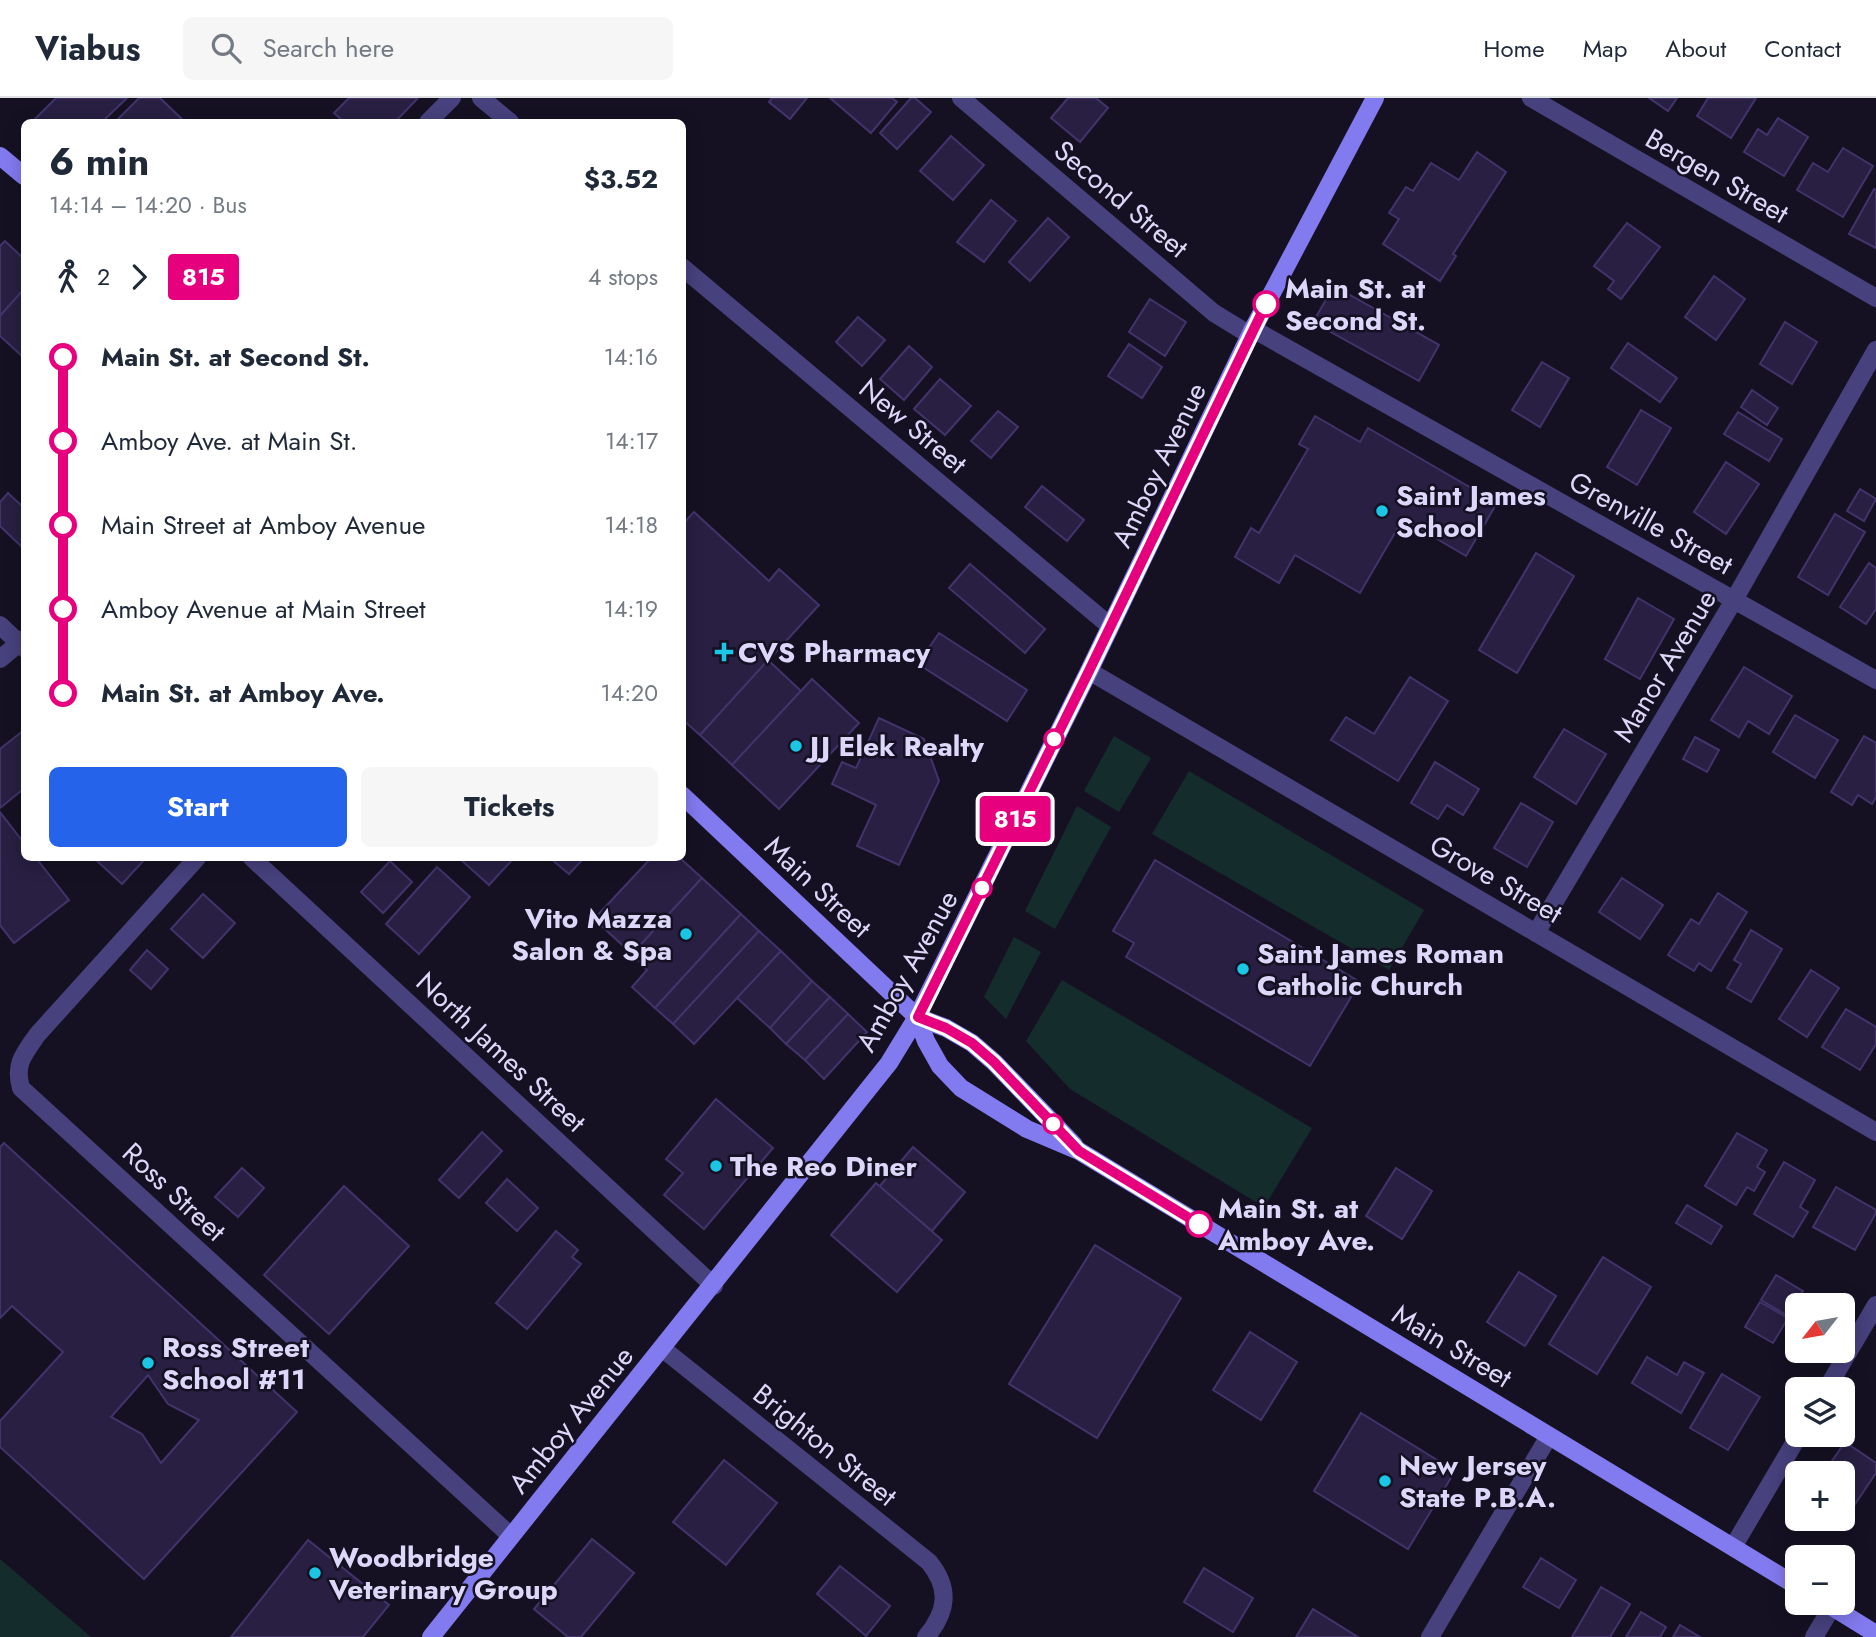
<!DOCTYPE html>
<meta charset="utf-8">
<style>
:root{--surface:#fff;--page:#f6f6f7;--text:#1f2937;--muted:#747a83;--line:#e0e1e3;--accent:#2563eb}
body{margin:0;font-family:Jost,sans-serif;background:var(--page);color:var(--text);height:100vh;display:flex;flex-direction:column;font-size:26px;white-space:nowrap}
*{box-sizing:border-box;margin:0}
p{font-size:23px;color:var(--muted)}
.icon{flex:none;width:38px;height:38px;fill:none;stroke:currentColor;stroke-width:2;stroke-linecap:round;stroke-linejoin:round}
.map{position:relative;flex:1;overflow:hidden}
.details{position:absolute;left:21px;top:21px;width:665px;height:742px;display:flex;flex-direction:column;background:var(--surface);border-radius:10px;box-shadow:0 4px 18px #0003}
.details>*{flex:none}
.badge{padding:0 14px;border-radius:5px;font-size:24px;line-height:46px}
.needle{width:46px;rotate:239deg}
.buttons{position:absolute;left:1785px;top:1195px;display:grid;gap:14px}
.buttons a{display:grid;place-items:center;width:70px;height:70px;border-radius:10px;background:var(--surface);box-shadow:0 4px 18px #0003;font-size:35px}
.map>.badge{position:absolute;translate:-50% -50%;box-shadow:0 0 0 4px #fff}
.legs{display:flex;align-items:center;gap:10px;height:77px;padding:0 28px;font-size:23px}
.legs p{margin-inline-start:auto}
.head{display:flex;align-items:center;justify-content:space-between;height:119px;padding:0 28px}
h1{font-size:38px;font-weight:700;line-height:52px}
.cta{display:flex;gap:14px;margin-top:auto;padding:14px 28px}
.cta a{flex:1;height:80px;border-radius:10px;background:var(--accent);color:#fff;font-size:28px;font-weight:700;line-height:80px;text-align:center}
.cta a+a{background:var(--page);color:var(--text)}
ul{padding:0 28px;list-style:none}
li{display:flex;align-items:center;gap:24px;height:84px;font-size:26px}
li i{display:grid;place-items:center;width:10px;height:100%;margin:0 9px;background:currentColor}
li i::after{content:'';width:18px;height:18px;margin:-9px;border:5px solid;border-radius:50%;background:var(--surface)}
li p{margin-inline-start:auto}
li:first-child i{background:linear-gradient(#0000 50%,currentColor 0)}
li:last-child i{background:linear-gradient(currentColor 50%,#0000 0)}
header{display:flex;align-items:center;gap:42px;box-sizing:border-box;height:98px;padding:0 35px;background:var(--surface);border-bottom:2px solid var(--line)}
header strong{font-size:33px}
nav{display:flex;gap:38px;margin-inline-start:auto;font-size:24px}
.search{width:490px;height:63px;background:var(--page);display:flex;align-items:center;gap:18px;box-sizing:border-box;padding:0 24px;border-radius:10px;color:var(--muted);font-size:26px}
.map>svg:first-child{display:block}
</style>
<header>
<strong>Viabus</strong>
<div class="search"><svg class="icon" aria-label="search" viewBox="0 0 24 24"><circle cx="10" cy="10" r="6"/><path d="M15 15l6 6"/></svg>Search here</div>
<nav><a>Home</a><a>Map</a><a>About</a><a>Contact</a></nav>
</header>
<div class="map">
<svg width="1876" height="1539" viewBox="0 0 1876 1539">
<rect width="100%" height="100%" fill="#151123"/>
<g fill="#152c2c">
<path d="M 1114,638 L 1151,660 L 1119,714 L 1084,693 Z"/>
<path d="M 1189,673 L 1424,812 L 1389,872 L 1152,736 Z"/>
<path d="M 1077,708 L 1111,729 L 1055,831 L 1025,813 Z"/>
<path d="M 1014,839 L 1041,854 L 1006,921 L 984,899 Z"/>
<path d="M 1062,882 L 1312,1030 L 1264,1109 L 1070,991 L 1026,943 Z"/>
<path d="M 0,1461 L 91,1539 L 0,1539 Z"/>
</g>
<g fill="#281f42" stroke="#42346b" stroke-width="2" fill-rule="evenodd">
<path d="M 56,0 L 127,0 L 102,24 L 35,24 L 33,23 Z"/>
<path d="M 139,0 L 160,0 L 185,24 L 115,24 Z"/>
<path d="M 349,0 L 418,0 L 395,24 L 344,24 L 334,15 Z"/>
<path d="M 772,0 L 807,0 L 790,21 L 769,4 Z"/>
<path d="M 830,0 L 892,0 L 897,4 L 871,35 Z"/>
<path d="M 911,0 L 915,0 L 931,14 L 897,51 L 880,35 Z"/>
<path d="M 1068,0 L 1096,0 L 1108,10 L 1080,44 L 1051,20 Z"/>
<path d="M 1649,0 L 1677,0 L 1668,13 Z"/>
<path d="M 1708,0 L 1756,0 L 1731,40 L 1697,18 Z"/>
<path d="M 1778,20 L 1808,39 L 1784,78 L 1744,54 L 1758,31 L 1767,37 Z"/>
<path d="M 951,38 L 984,67 L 953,102 L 920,73 Z"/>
<path d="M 1843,50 L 1873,68 L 1843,119 L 1797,92 L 1813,65 L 1828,74 Z"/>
<path d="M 1477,54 L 1506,74 L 1453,156 L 1456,158 L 1440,183 L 1383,146 L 1399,121 L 1389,115 L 1406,89 L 1413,93 L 1431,65 L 1459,82 Z"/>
<path d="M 1874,91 L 1876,92 L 1876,150 L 1849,136 Z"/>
<path d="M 991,102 L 1016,123 L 984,164 L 957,144 Z"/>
<path d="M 1048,120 L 1069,139 L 1030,183 L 1009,164 Z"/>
<path d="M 1627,125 L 1660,149 L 1621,201 L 1608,191 L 1614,183 L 1594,168 Z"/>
<path d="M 5,143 L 24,161 L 24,191 L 0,218 L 0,148 Z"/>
<path d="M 1714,178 L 1745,201 L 1716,242 L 1685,219 Z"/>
<path d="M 1334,188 L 1439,247 L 1419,283 L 1313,224 Z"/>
<path d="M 24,191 L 24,260 L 0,238 L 0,218 Z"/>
<path d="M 1150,201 L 1186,224 L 1165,258 L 1129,234 Z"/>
<path d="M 858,219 L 885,242 L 862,268 L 836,244 Z"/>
<path d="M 1785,224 L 1817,244 L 1792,286 L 1760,266 Z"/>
<path d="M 1628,245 L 1677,280 L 1660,304 L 1611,270 Z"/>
<path d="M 1129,246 L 1162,269 L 1142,300 L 1108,278 Z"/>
<path d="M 909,248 L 932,269 L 904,302 L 880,281 Z"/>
<path d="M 1542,264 L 1569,280 L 1540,329 L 1512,312 Z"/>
<path d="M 940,281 L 971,308 L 945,337 L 914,311 Z"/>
<path d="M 1752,292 L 1778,310 L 1767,327 L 1741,309 Z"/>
<path d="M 1641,312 L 1671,330 L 1637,387 L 1607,369 Z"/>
<path d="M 998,313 L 1018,329 L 991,360 L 971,343 Z"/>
<path d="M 1738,314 L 1782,341 L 1769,363 L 1724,336 Z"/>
<path d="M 1315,318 L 1360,344 L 1368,330 L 1497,405 L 1466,458 L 1403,421 L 1360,495 L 1295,457 L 1279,485 L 1235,459 L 1251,430 L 1259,435 L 1308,351 L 1299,346 Z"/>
<path d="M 1726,364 L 1759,386 L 1726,436 L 1694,414 Z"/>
<path d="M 1042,388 L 1084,422 L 1067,443 L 1025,409 Z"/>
<path d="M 1860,391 L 1876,401 L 1864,423 L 1847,413 Z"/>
<path d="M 8,395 L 24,410 L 24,451 L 0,428 L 0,404 Z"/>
<path d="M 694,414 L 769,483 L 779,471 L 819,507 L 700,637 L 682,621 L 682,427 Z"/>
<path d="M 1835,416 L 1865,434 L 1828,497 L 1798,479 Z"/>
<path d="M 1536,455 L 1574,478 L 1517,575 L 1479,552 Z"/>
<path d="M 1869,465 L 1876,470 L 1876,511 L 1866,526 L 1840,509 Z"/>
<path d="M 970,466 L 1045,531 L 1025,555 L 949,490 Z"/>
<path d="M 1638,500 L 1674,521 L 1640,581 L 1605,561 Z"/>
<path d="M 939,535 L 1027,592 L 1007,623 L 918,566 Z"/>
<path d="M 768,562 L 801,593 L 732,667 L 700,637 Z"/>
<path d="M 1744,569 L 1792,598 L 1769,636 L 1748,623 L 1739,639 L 1711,622 Z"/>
<path d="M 1410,579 L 1448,603 L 1398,683 L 1331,642 L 1346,619 L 1374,636 Z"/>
<path d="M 812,581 L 859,625 L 779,711 L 732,667 Z"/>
<path d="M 1795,617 L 1838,642 L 1815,680 L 1773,654 Z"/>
<path d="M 879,620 L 924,641 L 939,683 L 899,767 L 857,748 L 876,707 L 832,686 L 842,664 L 856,670 Z"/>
<path d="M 1564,631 L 1606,656 L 1576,706 L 1534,679 Z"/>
<path d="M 24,632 L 24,698 L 21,693 L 0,710 L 0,651 Z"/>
<path d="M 1864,638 L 1876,645 L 1876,699 L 1872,706 L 1858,697 L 1852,707 L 1831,694 Z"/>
<path d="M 1695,639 L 1719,652 L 1707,674 L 1683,661 Z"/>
<path d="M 1435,664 L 1479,691 L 1463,717 L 1447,707 L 1438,721 L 1411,705 Z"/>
<path d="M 1521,705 L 1553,724 L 1527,769 L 1494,750 Z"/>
<path d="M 0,714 L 24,745 L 24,760 L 36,760 L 69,802 L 14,845 L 0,827 Z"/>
<path d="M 98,760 L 146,760 L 122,786 L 96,762 Z"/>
<path d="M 459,760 L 514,760 L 489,787 Z"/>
<path d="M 550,760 L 584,760 L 569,776 Z"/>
<path d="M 651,760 L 680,760 L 702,780 L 632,856 L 594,821 Z"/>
<path d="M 1155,762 L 1360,884 L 1310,968 L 1126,859 L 1134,845 L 1113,833 Z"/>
<path d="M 390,763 L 412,784 L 383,815 L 361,794 Z"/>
<path d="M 437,769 L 470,799 L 419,856 L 386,826 Z"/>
<path d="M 702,780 L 741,816 L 655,910 L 632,889 L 647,872 L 632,856 Z"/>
<path d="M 1622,780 L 1663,807 L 1640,841 L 1599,814 Z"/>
<path d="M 1718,795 L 1747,814 L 1711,873 L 1699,865 L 1694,873 L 1668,857 L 1691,821 L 1699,826 Z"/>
<path d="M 203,796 L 235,825 L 203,860 L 171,831 Z"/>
<path d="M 741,816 L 759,833 L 673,926 L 655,910 Z"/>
<path d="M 1751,832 L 1782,851 L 1751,904 L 1727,890 L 1741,866 L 1734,862 Z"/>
<path d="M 759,833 L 781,853 L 694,946 L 673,926 Z"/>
<path d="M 147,852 L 168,871 L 151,891 L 130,872 Z"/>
<path d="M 781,853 L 812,883 L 770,930 L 737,900 Z"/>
<path d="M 1811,872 L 1839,890 L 1807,939 L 1779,921 Z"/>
<path d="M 812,883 L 830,899 L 786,946 L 770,930 Z"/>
<path d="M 830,899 L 848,916 L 805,962 L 786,946 Z"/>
<path d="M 1846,911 L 1876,929 L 1876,946 L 1860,972 L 1822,949 Z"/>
<path d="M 848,916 L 867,934 L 824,981 L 805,962 Z"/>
<path d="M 716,1001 L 773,1050 L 704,1131 L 664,1097 L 683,1075 L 666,1061 Z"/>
<path d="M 482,1034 L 502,1053 L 459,1100 L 439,1082 Z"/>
<path d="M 1737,1035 L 1767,1052 L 1757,1069 L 1765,1074 L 1754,1093 L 1747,1089 L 1736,1107 L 1705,1088 Z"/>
<path d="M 4,1045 L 297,1314 L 144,1481 L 0,1349 L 0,1323 L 63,1254 L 12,1208 L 0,1220 L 0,1049 ZM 148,1277 L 168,1306 L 199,1322 L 161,1365 L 142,1336 L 111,1319 Z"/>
<path d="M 913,1049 L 965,1094 L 932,1133 L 879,1089 Z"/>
<path d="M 1784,1064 L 1815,1082 L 1800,1109 L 1808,1114 L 1793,1139 L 1754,1116 Z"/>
<path d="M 242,1070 L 264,1090 L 238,1119 L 215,1099 Z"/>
<path d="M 1396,1070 L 1432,1093 L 1402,1141 L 1366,1118 Z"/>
<path d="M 507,1081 L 538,1110 L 517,1133 L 486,1105 Z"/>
<path d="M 876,1085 L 942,1142 L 897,1194 L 831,1137 Z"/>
<path d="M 344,1088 L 409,1148 L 329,1236 L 264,1177 Z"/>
<path d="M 1836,1089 L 1876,1112 L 1876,1115 L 1855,1152 L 1813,1129 Z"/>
<path d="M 1687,1107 L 1722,1128 L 1711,1146 L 1676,1125 Z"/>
<path d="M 556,1133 L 578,1152 L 572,1159 L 581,1166 L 527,1231 L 496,1205 Z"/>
<path d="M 1095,1147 L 1181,1200 L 1097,1340 L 1009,1286 Z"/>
<path d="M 1603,1159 L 1651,1189 L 1597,1276 L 1549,1246 Z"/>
<path d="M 1519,1174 L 1556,1198 L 1525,1248 L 1487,1224 Z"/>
<path d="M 1776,1177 L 1803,1193 L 1788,1218 L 1761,1202 Z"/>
<path d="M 1760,1204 L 1788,1220 L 1773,1245 L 1745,1229 Z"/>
<path d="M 1250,1234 L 1297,1264 L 1261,1322 L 1213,1292 Z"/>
<path d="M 1647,1259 L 1677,1277 L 1684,1264 L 1704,1275 L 1681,1315 L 1632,1285 Z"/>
<path d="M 1722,1276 L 1760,1299 L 1728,1352 L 1690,1330 Z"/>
<path d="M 1361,1315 L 1455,1373 L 1408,1451 L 1314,1393 Z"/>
<path d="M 1845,1344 L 1876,1365 L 1876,1375 L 1843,1424 L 1839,1421 L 1843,1421 L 1843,1376 L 1823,1376 Z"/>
<path d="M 724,1362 L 777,1405 L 726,1467 L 673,1424 Z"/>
<path d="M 592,1441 L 634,1475 L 581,1539 L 568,1539 L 534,1511 Z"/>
<path d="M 308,1442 L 389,1507 L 363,1539 L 231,1539 Z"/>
<path d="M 1541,1460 L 1576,1482 L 1559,1510 L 1523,1489 Z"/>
<path d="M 840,1468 L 890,1508 L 866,1538 L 817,1496 Z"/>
<path d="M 1204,1470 L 1253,1500 L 1233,1534 L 1184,1504 Z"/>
<path d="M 1601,1489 L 1630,1506 L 1610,1539 L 1572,1539 Z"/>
<path d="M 1313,1511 L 1358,1539 L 1296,1539 Z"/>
<path d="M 1641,1514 L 1666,1529 L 1660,1539 L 1626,1539 Z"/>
<path d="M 1680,1527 L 1700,1539 L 1673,1539 Z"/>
</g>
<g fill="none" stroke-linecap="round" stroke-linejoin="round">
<g stroke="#47417d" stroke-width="18">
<path d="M 481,0 L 510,24"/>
<path d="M 961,0 L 1214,215 L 1250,237"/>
<path d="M 1531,0 L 1876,200"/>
<path d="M 428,24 L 452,0"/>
<path d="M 682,169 L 1110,528"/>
<path d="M 1253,231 L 1876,582"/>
<path d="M 0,527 L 24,550"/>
<path d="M 0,561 L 24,541"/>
<path d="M 1089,573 L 1876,1034"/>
<path d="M 197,760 L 37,937 C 24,956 14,966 21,990 L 511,1438"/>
<path d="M 252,760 L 714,1188"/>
<path d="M 1536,835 L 1734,502 L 1876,252"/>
<path d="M 663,1251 L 929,1464 C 950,1490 948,1513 926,1539"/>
<path d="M 1826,1292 L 1876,1207"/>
<path d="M 1733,1449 L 1799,1337"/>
<path d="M 1430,1539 L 1549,1338"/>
<path d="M 1814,1539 L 1832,1509"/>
</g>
<g stroke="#827aef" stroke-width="18">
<path d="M 0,58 L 24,78"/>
<path d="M 682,697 L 917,919 L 946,930 L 972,945 L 994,964 L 1074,1047"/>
<path d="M 917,919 L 926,943 L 940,968 L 961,990 L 1027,1031 L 1079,1053 L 1797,1488"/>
<path d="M 1826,1505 L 1876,1536"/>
<path d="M 431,1539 C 583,1347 738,1157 889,965 L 917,919 L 1089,573 L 1253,231 L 1375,0"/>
</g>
</g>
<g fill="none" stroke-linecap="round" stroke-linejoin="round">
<g stroke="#fff" stroke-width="16">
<path id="line-1" d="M 1199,1126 L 1079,1053 L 994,964 L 972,945 L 946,930 L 918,919 L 1089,573 L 1266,206"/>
</g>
<use href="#line-1" stroke="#e6007e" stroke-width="10"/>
</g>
<g fill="#fff" stroke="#e6007e" stroke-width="3.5">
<circle cx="1266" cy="206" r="12"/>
<circle cx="1054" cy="641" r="9"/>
<circle cx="982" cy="790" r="9"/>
<circle cx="1053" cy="1026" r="9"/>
<circle cx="1199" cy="1126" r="12"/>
</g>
<g fill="#1ac6e4" stroke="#151123" stroke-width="2.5">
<circle cx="1382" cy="413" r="7"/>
<path d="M720.5 543.5h7v7h7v7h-7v7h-7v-7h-7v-7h7z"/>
<circle cx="796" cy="648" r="7"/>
<circle cx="686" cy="836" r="7"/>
<circle cx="1243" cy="871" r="7"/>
<circle cx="716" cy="1068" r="7"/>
<circle cx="148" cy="1265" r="7"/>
<circle cx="1385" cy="1383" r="7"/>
<circle cx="315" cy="1475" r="7"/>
</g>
<g text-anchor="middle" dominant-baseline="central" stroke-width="5" stroke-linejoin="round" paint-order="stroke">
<g font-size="28" fill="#ddd8fa" stroke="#151123">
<text transform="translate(1717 78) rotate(30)">Bergen Street</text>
<text transform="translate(1121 101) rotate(40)">Second Street</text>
<text transform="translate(913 328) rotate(40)">New Street</text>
<text transform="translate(1159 367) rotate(-64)">Amboy Avenue</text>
<text transform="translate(1651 425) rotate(29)">Grenville Street</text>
<text transform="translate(1665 568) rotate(-59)">Manor Avenue</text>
<text transform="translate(1496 781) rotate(30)">Grove Street</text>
<text transform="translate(818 789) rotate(43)">Main Street</text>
<text transform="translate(907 873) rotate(-61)">Amboy Avenue</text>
<text transform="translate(501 954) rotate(43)">North James Street</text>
<text transform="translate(174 1094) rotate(43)">Ross Street</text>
<text transform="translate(1452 1248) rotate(31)">Main Street</text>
<text transform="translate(571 1322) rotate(-51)">Amboy Avenue</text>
<text transform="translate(825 1347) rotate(39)">Brighton Street</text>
</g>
<g font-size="28" font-weight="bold" fill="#ddd8fa" stroke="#151123" text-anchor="start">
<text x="1285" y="190">Main St. at<tspan x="1285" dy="32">Second St.</tspan></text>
<text x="1218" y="1110">Main St. at<tspan x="1218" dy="32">Amboy Ave.</tspan></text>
</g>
<g font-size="28" font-weight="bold" fill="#ddd8fa" stroke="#151123" text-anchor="start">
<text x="1396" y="397">Saint James<tspan x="1396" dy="32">School</tspan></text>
<text x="738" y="554">CVS Pharmacy</text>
<text x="810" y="648">JJ Elek Realty</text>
<text x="672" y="820" text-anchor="end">Vito Mazza<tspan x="672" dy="32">Salon &amp; Spa</tspan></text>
<text x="1257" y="855">Saint James Roman<tspan x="1257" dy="32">Catholic Church</tspan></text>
<text x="730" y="1068">The Reo Diner</text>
<text x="162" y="1249">Ross Street<tspan x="162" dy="32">School #11</tspan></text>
<text x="1399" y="1367">New Jersey<tspan x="1399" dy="32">State P.B.A.</tspan></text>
<text x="329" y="1459">Woodbridge<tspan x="329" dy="32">Veterinary Group</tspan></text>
</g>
</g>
</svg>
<div class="buttons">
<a><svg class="needle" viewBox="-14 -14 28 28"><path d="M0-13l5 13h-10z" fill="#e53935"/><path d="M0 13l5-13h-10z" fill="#747a83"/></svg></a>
<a><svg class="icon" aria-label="layers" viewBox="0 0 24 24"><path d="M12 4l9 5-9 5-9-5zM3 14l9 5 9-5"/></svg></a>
<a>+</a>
<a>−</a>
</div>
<b class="badge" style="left:1015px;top:721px;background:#e6007e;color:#fff">815</b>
<section class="details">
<div class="head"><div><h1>6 min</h1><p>14:14 – 14:20 · Bus</p></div><b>$3.52</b></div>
<div class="legs"><svg class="icon" aria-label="walk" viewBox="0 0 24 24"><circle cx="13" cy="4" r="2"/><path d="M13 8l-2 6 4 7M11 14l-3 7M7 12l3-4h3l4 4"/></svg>2<svg class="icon" aria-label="forward" viewBox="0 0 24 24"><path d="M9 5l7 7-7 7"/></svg><b class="badge" style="background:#e6007e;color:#fff">815</b><p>4 stops</p></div>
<ul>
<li><i style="color:#e6007e"></i><b>Main St. at Second St.</b><p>14:16</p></li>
<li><i style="color:#e6007e"></i><span>Amboy Ave. at Main St.</span><p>14:17</p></li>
<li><i style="color:#e6007e"></i><span>Main Street at Amboy Avenue</span><p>14:18</p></li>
<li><i style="color:#e6007e"></i><span>Amboy Avenue at Main Street</span><p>14:19</p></li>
<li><i style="color:#e6007e"></i><b>Main St. at Amboy Ave.</b><p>14:20</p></li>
</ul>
<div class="cta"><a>Start</a><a>Tickets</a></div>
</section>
</div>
